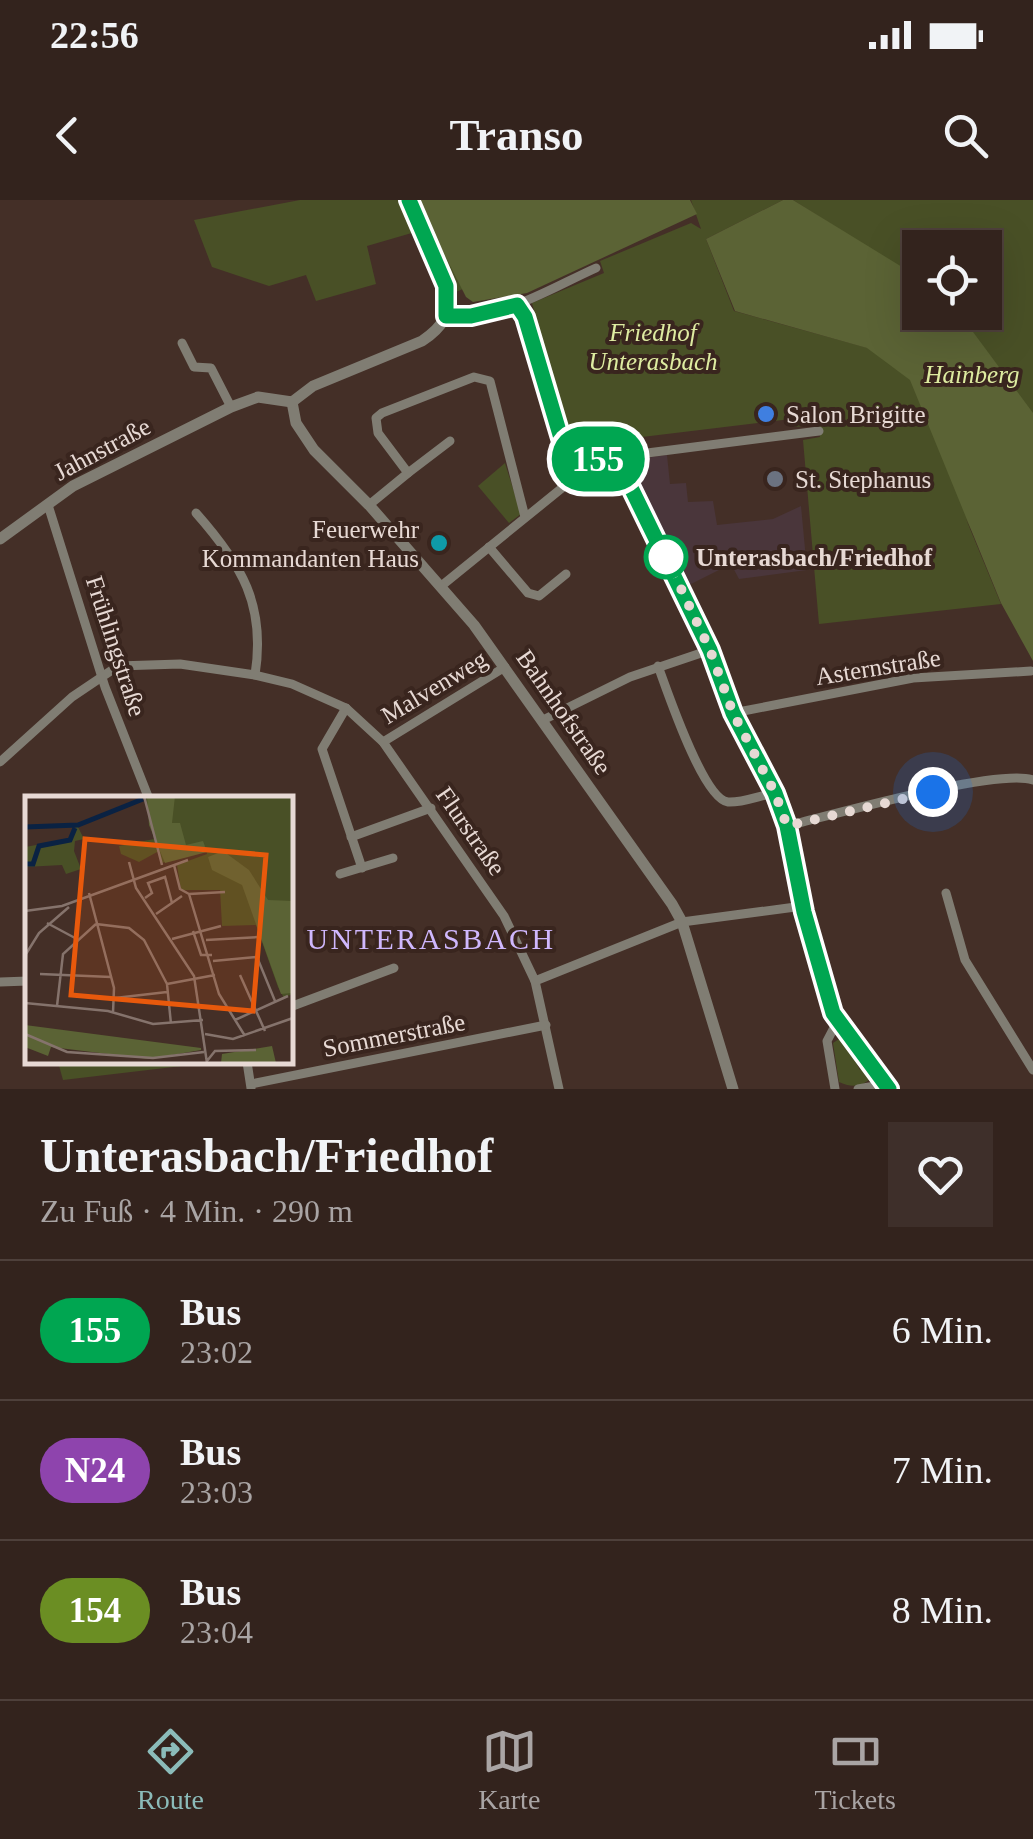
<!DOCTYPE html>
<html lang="de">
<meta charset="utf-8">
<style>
:root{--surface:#33231d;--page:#3e2f2a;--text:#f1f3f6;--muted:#a9a4a4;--line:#4e403b;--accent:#8bbbb9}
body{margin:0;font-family:Georgia,serif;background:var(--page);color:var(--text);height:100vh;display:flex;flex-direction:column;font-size:38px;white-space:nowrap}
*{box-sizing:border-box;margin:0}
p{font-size:32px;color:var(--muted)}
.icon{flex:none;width:55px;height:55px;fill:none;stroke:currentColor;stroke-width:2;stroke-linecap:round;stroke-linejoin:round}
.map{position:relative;height:889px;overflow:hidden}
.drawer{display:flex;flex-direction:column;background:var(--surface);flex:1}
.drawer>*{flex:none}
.badge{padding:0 20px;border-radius:32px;font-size:35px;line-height:65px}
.tools{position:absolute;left:902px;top:30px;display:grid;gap:20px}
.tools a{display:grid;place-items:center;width:100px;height:100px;border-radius:0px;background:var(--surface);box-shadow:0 10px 40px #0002,0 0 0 2px var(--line);font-size:50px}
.you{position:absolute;width:50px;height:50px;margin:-25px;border:8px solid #fff;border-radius:50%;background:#1a73e8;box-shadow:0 0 0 15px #1a73e833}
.map>.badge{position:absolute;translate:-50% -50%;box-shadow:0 0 0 5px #fff}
.round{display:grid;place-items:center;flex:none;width:105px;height:105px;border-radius:0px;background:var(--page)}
.head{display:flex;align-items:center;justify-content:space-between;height:170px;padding:0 40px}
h1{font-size:48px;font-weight:700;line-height:75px}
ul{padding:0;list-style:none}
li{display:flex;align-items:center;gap:30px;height:140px;padding:0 40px;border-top:2px solid var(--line)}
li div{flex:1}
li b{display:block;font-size:38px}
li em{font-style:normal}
li .badge{min-width:110px;font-weight:700;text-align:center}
.status{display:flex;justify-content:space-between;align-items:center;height:70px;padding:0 50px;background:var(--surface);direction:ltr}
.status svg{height:28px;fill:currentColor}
header{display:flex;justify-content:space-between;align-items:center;height:130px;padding:0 40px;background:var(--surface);font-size:45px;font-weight:700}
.tabs{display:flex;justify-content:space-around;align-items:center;height:140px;border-top:2px solid var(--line);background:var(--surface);font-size:28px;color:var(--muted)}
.tabs a{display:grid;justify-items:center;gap:5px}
.tabs .on{color:var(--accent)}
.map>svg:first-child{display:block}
</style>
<div class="status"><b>22:56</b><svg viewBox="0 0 49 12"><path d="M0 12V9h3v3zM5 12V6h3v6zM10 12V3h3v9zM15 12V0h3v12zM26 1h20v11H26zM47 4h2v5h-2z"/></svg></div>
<header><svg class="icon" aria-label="back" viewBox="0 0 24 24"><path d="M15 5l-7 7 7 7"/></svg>Transo<svg class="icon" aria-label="search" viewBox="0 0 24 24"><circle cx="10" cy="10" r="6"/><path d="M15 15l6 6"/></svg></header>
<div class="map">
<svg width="1033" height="889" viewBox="0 0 1033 889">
<rect width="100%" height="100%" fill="#442f27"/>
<path fill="#4a363b" d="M 667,255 L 670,284 L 686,283 L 688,302 L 713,301 L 717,325 L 773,319 L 801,306 L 807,370 L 739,379 L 731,364 L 687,386 L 634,273 L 638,259 Z"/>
<g fill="#495026" fill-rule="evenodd">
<path d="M 300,0 L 667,0 L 449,95 L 422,30 L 367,46 L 376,84 L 316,101 L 306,75 L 269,86 L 212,67 L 194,20 Z"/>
<path d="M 691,0 L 783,0 L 706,39 L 734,111 L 868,148 L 839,29 L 793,0 L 1033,0 L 1033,457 L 966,319 L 1001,404 L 819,424 L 803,240 L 820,237 L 818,225 L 794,227 L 791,219 L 642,237 L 635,246 L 589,251 L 571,243 L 532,103 L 604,73 L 600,61 L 691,23 L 701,29 ZM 920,48 L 985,48 L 985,112 L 920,112 Z"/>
<path d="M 505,263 L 521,314 L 509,323 L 478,286 Z"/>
<path d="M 842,837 L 860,870 L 866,868 L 871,878 C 861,888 850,887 839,882 L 833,843 Z"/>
<path d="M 58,862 L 216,862 L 63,880 Z"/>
</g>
<g fill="#5b6335">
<path d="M 417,0 L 690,0 L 697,14 L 527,93 L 473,102 L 466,97 Z"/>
<path d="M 783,0 L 793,0 L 920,78 L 920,112 L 959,113 L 1033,213 L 1033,461 L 1001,403 L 910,180 L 867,148 L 735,111 L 706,39 Z"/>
</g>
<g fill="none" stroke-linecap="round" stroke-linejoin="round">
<g stroke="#807d73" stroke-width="9">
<path d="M 517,105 L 525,117 L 561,238 C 578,263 588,260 616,257 L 819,231"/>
<path d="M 446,116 C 499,122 549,89 596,68"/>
<path d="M 182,143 L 194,167 L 211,168 L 231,207"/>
<path d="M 616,257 L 710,450 L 733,513 L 775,593 L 787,626 L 804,712 L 833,813 L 890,889"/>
<path d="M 408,273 L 450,241"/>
<path d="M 48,305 L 105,487 L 149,599"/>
<path d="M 369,305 L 408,273 L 378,233 L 376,218 L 382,213 L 474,177 L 490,181 L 525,317"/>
<path d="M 196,313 C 242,365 266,405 255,475"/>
<path d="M 489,347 L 528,393 L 539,396 L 566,374"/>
<path d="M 440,387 L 578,275"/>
<path d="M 658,466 C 667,490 703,599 728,602 C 742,603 761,595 775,593"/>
<path d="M 346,508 L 322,549 L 362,668"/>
<path d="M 733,513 L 913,478 L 1031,471"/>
<path d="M 543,520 L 630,477 L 710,450"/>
<path d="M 383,542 L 505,467"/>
<path d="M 0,562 L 72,497 L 118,466 L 180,464 L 255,475 L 292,484 L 346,508 L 383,542 L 504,716 L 535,781 L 559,889"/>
<path d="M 787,626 C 832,615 998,568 1033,580"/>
<path d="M 351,637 L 431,608"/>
<path d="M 340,674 L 393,658"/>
<path d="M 946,693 L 965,760 L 1033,870"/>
<path d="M 535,781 L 682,722 L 803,706"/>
<path d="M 0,782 L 28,781"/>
<path d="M 290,807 L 394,768"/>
<path d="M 247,862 L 251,888"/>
<path d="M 251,884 L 546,825"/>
<path d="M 835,889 L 827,841 L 838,820"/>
<path d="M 858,889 L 886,884"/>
</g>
<g stroke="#807d73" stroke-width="11">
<path d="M 292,202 L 296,223 L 314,250 L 369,305 L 474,425 L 672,704 L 682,722 L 733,889"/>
<path d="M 292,202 L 313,186 L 422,141 C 431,135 439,129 444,119 C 459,88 422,29 409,0"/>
<path d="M 0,339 L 73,286 L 231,207 L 258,197 L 292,202"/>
</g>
</g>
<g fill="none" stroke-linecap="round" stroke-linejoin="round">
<g stroke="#fff" stroke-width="22">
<path id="line" d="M 409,0 L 446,86 L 446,116 L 471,116 L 517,105 L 525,117 L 561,238 L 572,254 L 590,260 L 616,257 L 710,450 L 733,513 L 775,593 L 787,626 L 804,712 L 833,813 L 889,889"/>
</g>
<use href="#line" stroke="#00a651" stroke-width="15"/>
<path stroke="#e7d9d4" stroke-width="10" stroke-dasharray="0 18" d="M 666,357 L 710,450 L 733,513 L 775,593 L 787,626 L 933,592"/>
</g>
<circle fill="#3f7fe0" stroke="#39251e" stroke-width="4" cx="766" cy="214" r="10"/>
<circle fill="#6b7280" stroke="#39251e" stroke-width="4" cx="775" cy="279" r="10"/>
<circle fill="#0f9aa8" stroke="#39251e" stroke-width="4" cx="439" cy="343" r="10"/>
<circle fill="#fff" stroke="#00a651" stroke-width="5" cx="666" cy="357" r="20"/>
<g text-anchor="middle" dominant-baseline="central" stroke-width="8" stroke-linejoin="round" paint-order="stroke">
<g font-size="25" font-style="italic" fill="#deeca1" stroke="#39251e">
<text x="653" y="132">Friedhof<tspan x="653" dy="29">Unterasbach</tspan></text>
<text x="972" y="174">Hainberg</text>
</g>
<g font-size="25" fill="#e7d9d4" stroke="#39251e" text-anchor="start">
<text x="786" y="214">Salon Brigitte</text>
<text x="795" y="279">St. Stephanus</text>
<text x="419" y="329" text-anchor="end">Feuerwehr<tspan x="419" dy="29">Kommandanten Haus</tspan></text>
</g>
<g font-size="25" fill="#e7d9d4" stroke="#39251e">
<text transform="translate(102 249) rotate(-28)">Jahnstraße</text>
<text transform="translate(116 446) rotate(72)">Frühlingstraße</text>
<text transform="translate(878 467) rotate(-9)">Asternstraße</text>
<text transform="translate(434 487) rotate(-31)">Malvenweg</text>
<text transform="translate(564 512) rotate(55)">Bahnhofstraße</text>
<text transform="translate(471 631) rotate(55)">Flurstraße</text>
<text transform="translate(394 835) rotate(-11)">Sommerstraße</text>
</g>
<g font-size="25" font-weight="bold" fill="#e7d9d4" stroke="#39251e" text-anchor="start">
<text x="696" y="357">Unterasbach/Friedhof</text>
</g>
<g font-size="30" letter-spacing="2.5" fill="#cfb7fd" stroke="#39251e">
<text x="431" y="738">UNTERASBACH</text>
</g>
</g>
<g transform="translate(25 596)">
<rect width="268" height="268" fill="#442f27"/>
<path d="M 119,0 L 267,0 L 267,198 L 259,202 L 253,191 L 231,129 L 197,130 L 195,94 L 156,94 L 152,69 L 182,58 L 181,52 L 137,67 L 134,55 L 114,66 L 96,58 L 94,50 L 129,43 ZM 52,29 L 59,43 L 50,45 L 49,55 L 56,73 L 41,78 L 37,69 L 0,71 L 0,51 L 44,43 Z" fill="#495026"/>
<path d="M 122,0 L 150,0 L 147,27 L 155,27 L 161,49 L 178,45 L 182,56 L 140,67 L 124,29 ZM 198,55 L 224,74 L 243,104 L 267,105 L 267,197 L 256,198 L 217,89 L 187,74 L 183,61 ZM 0,229 L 176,252 L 176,254 L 124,263 L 26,251 L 23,260 L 0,251 ZM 247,250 L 251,267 L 196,267 L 197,258 Z" fill="#5b6335"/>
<path fill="none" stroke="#0a2243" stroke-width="5" d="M 0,31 L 53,29 L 118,3M 0,68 L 8,68 L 14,50 L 45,44 L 50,32"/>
<path fill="none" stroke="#85736c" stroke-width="2.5" d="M 119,0 L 137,69M 104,66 L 111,92 L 169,180 L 182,267M 149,69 L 155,93 L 164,98M 64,97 L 89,192 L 88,217M 164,98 L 194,198 L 220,240M 164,98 L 200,96M 120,102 L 127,97 L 123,87 L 140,81 L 147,107M 0,115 L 37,110 L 163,64M 131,118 L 157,100M 22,127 L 50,142M 71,128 L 104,132 L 119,144 L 142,188 L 146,228M 168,135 L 176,159 L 187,159M 147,143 L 196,130M 181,144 L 234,141M 188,165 L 232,161 L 250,205M 15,178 L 86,181M 0,179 L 1,158 L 14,137 L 44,111M 215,179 L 240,235M 142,188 L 190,179M 90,202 L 142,196M 0,207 L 83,215 L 128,228 L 178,224M 32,210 L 38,158 L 71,128M 210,224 L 263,200M 0,238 L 42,256 L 128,262 L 179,256M 180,238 L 208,243 L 268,222M 182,265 L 190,255 L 231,254"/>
<path fill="#e8590c" fill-opacity="0.15" stroke="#e8590c" stroke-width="5" d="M 60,43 L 241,59 L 228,215 L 46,199 Z"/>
<rect width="268" height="268" fill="none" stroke="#e7d9d4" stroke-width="5"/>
</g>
</svg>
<div class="tools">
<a><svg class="icon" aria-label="locate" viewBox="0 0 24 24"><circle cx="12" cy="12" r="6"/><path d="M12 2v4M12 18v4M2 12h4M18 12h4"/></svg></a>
</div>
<div class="you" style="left:933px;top:592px"></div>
<b class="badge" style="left:598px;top:259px;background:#00a651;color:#fff">155</b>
</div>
<section class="drawer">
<div class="head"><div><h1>Unterasbach/Friedhof</h1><p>Zu Fuß · 4 Min. · 290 m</p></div><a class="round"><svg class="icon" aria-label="heart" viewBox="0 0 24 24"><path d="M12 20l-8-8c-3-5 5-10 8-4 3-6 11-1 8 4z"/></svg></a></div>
<ul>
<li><span class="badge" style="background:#00a651;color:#fff">155</span><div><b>Bus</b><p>23:02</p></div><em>6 Min.</em></li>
<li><span class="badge" style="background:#8e44ad;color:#fff">N24</span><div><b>Bus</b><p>23:03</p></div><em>7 Min.</em></li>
<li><span class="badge" style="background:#6b8e23;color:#fff">154</span><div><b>Bus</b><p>23:04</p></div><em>8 Min.</em></li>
</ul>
</section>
<nav class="tabs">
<a class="on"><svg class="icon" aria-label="directions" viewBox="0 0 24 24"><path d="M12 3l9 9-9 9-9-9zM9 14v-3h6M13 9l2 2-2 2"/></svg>Route</a>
<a><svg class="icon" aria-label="map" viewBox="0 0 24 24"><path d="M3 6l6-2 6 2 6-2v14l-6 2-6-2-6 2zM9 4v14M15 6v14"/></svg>Karte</a>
<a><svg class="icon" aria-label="tickets" viewBox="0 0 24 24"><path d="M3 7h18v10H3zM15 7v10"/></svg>Tickets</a>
</nav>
